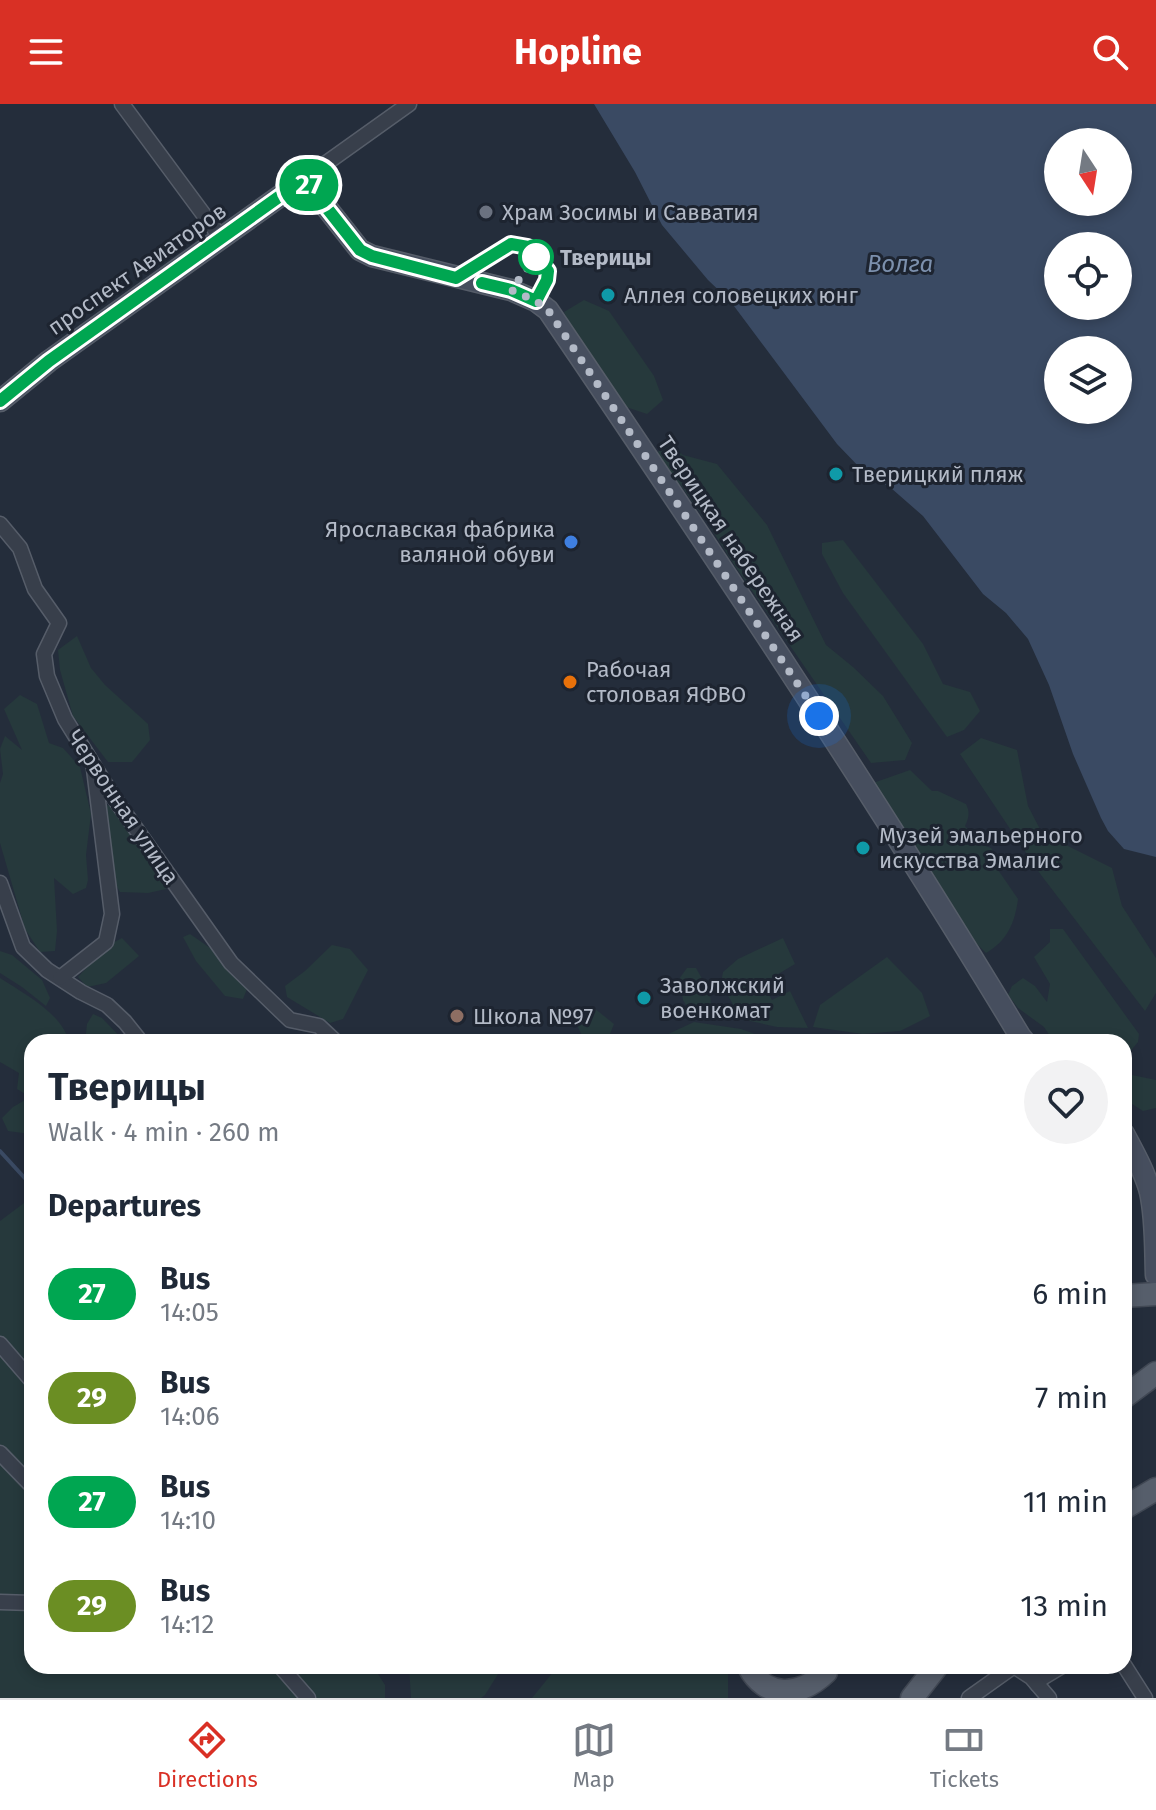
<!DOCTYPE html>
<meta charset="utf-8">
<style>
:root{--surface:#fff;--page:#f2f2f3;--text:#1f2937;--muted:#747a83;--line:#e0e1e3;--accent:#d93025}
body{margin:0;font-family:"Fira Sans",sans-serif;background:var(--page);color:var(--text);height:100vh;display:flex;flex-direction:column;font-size:30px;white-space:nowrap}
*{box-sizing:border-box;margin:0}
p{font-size:26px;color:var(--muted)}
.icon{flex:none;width:44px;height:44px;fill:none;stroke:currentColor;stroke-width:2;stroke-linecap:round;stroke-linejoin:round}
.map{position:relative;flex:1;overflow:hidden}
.details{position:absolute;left:24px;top:930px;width:1108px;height:640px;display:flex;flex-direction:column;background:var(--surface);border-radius:24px;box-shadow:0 4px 12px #0003}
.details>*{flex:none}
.badge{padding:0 16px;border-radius:26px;font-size:28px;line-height:52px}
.needle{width:52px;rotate:168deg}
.controls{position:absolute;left:1044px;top:24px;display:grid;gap:16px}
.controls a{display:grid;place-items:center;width:88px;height:88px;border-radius:50%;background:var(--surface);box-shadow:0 4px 12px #0003;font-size:40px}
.you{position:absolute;width:40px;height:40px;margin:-20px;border:6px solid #fff;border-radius:50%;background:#1a73e8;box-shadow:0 0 0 12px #1a73e833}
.map>.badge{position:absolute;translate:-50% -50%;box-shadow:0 0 0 4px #fff}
h2{padding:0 24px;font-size:30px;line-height:72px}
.round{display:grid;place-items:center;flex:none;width:84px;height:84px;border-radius:42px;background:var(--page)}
.summary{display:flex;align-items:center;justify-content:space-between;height:136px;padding:0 24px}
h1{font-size:38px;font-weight:700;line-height:60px}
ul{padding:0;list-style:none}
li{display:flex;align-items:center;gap:24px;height:104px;padding:0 24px}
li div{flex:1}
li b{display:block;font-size:30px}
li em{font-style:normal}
li .badge{min-width:88px;font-weight:700;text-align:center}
header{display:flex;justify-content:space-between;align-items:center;height:104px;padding:0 24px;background:var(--accent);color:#fff;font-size:36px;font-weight:700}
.tab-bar{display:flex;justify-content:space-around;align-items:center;height:112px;border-top:2px solid var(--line);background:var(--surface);font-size:22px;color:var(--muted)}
.tab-bar a{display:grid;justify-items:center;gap:4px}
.tab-bar .on{color:var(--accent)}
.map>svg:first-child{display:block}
</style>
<header><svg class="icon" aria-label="menu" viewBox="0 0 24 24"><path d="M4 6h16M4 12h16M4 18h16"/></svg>Hopline<svg class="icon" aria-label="search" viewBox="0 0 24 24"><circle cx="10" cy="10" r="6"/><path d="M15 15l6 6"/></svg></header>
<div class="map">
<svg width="1156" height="1594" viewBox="0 0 1156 1594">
<rect width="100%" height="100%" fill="#242d3b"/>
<g fill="#26393c">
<path d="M 584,196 L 609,207 L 654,272 L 663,296 L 647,310 L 626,303 L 573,227 L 564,208 Z"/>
<path d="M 668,338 L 683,351 L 717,360 L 767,421 L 826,541 L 853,563 L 883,592 L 912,639 L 905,656 L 871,659 L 735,462 L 705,415 L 682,383 L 654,352 Z"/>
<path d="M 843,436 L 923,540 L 943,580 L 970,588 L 980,607 L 964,626 L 947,633 L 843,489 L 822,450 L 822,439 Z"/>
<path d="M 77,532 L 91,564 L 105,581 L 148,620 L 150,636 L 132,658 L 108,658 L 73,612 L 60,566 L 58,546 Z"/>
<path d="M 20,591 L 37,600 L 49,639 L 63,644 L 80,663 L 91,710 L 86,751 L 88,776 L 86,784 L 73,790 L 54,774 L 57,827 L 55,847 L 40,848 L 25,825 L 0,739 L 0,679 L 3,670 L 0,645 L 5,632 L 22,646 L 4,605 Z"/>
<path d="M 981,634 L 1017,646 L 1028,702 L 1042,729 L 1112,764 L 1122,802 L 1156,854 L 1156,889 L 1145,907 L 1041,771 L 960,650 Z"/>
<path d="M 910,666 L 932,687 L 938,687 L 966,700 C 970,708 969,714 965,722 L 979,739 L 991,744 L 996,751 L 994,760 L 1018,795 C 1015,819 1007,837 986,849 L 967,830 L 873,679 Z"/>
<path d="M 105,700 L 115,705 L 166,785 L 148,789 L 120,788 L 113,776 Z"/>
<path d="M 1050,825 L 1063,825 L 1139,930 L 1138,938 L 1124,955 L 1124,938 L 1054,938 L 1044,923 L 1018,904 L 1008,891 L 1012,882 L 1023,874 L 1035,882 L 1047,898 L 1050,880 L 1034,853 L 1050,838 Z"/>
<path d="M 190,830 L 213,846 L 247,885 L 243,895 L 225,892 L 196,857 L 183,833 Z"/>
<path d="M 122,834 L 139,852 L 106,879 L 87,883 L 78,873 L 107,842 Z"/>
<path d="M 783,834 L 795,860 L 763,879 L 772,896 L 790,887 L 808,924 L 777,923 L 741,915 L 721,879 L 723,868 L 738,855 Z"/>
<path d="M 332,841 L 350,845 L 368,866 L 343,915 L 330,919 L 287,893 L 285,882 L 305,867 Z"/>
<path d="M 0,847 L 12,851 L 42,876 L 50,894 L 46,902 L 22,883 L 0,869 Z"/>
<path d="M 887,853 L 922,889 L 930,912 L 900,927 L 863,930 L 813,923 L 820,901 Z"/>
<path d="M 687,864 L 696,864 L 710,889 L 712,911 L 692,911 L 683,896 L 679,875 Z"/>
<path d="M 0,874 C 23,889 63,910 69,938 L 32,938 L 32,1029 L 23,1029 L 8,1027 L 2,1014 L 13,1003 L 30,993 L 17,985 L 19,969 L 0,958 Z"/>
<path d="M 594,904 L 614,920 L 608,935 L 585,938 L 576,919 L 580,909 Z"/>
<path d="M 93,910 L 102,914 L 125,938 L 85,938 L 87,920 Z"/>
<path d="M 694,918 L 741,925 L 777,938 L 651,938 Z"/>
<path d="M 1132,971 L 1156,976 L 1156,1004 L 1143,1007 L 1132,1000 L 1125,981 Z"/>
<path d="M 32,1093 L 32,1562 L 373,1562 L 385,1581 L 385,1594 L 0,1594 L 0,1117 Z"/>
<path d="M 409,1562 L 503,1562 L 485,1591 L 481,1594 L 411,1594 Z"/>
<path d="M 558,1562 L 728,1562 L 728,1594 L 532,1594 Z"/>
</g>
<path fill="#3a4a63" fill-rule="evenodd" d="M 594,0 L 1156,0 L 1156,753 L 1124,745 L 1108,727 L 1101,714 L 1073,650 L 1049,581 L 1028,535 L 1006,509 L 983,490 L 923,412 L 891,384 L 862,366 L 837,340 L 731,198 L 708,176 L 662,121 L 635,68 ZM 1058,38 L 1118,38 L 1118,98 L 1058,98 ZM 1058,142 L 1118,142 L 1118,202 L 1058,202 ZM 1058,246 L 1118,246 L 1118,306 L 1058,306 Z"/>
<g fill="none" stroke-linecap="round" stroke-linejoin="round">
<path stroke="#3a4a63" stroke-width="4" d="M 0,1047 L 32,1082"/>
<g stroke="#565d69" stroke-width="17">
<g id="street">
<path d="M 122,0 L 221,134"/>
<path d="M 304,75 L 409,0"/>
<path d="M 0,420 L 20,444 L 35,485 L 59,519 L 44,550 L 47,572 L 65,615 L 112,691 L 231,859 L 290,916 L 319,922 L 336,938"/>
<path d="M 0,779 L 23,843 L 47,866 L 81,888 L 107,901 L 125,918 L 141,938"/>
<path d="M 60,874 L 106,838 L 112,810 L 94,665"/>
<path d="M 0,1240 L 32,1277"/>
<path d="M 0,1349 L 32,1382"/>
<path d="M 0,1498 L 32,1499"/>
<path d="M 1124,1561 L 1145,1594"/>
<path d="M 280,1562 L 308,1594"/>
<path d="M 1037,1580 L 1042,1574 L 1062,1562"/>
<path d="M 969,1594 L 1014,1562 L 1031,1573 L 1049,1594"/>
</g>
</g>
<g stroke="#565d69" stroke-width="23">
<g id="secondary">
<path d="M 0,297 L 49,257 L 304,75 L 360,146 L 372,152 L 511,186 L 536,197 L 548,206 C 710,445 871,685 1020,932 L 1025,938"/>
<path d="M 1124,1030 C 1134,1049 1145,1068 1150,1088 C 1156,1115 1155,1144 1156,1171"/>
</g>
</g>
<g stroke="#414854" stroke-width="25">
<g id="primary">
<path d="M 1124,1192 L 1156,1190"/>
<path d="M 1124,1293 L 1156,1269"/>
<path d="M 1124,1404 L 1156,1385"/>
<path d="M 749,1563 C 765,1594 799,1594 826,1568"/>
<path d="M 912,1594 L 937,1562"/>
</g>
</g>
<use href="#street" stroke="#383f4b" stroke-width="14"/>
<use href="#secondary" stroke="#464e5e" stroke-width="20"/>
<use href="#primary" stroke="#565e6b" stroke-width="22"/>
</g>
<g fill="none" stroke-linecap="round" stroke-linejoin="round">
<g stroke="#fff" stroke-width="18">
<path id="line" d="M 0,297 L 49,257 L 304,75 L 360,146 L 372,152 L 456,174 L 511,140 L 528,143 L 548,167 L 547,176 L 536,197 L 511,186 L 482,179"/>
</g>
<use href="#line" stroke="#00a651" stroke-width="12"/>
<path stroke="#b3bac7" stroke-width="8" stroke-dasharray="0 14.4" d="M 536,153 L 511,186 L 536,197 L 548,206 L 819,612"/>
</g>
<circle fill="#6b7280" stroke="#1d2430" stroke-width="3" cx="486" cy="108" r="8"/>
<circle fill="#fff" stroke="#00a651" stroke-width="4" cx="536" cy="153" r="16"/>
<g fill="#0f9aa8" stroke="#1d2430" stroke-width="3">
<circle cx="608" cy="191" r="8"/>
<circle cx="836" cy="370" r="8"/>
<circle cx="863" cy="744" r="8"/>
<circle cx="644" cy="894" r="8"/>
</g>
<circle fill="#3f7fe0" stroke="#1d2430" stroke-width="3" cx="571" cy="438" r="8"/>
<circle fill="#e8710a" stroke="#1d2430" stroke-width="3" cx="570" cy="578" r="8"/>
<circle fill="#8d6e63" stroke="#1d2430" stroke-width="3" cx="457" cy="912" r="8"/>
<g text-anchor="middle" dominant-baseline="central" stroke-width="6" stroke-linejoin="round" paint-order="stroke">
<g font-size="22" fill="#b3bac7" stroke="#1d2430" text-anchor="start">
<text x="502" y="108">Храм Зосимы и Савватия</text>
<text x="624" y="191">Аллея соловецких юнг</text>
<text x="852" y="370">Тверицкий пляж</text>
<text x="555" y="425" text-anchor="end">Ярославская фабрика<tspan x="555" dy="25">валяной обуви</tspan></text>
<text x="586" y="565">Рабочая<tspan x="586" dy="25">столовая ЯФВО</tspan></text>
<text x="879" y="731">Музей эмальерного<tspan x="879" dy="25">искусства Эмалис</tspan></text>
<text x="660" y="881">Заволжский<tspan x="660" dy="25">военкомат</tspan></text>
<text x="473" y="912">Школа №97</text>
</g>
<g font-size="22" font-weight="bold" fill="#b3bac7" stroke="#1d2430" text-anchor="start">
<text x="560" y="153">Тверицы</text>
</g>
<g font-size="22" fill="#b3bac7" stroke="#1d2430">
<text transform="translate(137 165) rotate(-35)">проспект Авиаторов</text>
<text transform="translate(731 435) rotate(56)">Тверицкая набережная</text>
<text transform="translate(123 703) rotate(56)">Червонная улица</text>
</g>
<g font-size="24" font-style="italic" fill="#7c90ad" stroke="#1d2430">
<text x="900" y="160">Волга</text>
</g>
</g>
</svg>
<div class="controls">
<a><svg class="needle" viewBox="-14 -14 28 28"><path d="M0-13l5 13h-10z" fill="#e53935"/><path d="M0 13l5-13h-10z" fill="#747a83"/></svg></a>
<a><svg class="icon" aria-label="locate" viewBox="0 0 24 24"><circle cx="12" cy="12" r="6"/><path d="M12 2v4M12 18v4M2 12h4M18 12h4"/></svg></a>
<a><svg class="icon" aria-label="layers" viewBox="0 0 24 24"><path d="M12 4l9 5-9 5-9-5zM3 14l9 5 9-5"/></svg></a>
</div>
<div class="you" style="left:819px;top:612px"></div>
<b class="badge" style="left:309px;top:81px;background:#00a651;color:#fff">27</b>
<section class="details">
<div class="summary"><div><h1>Тверицы</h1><p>Walk · 4 min · 260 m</p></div><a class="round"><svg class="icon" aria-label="heart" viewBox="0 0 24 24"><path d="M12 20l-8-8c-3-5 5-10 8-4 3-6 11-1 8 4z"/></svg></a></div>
<h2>Departures</h2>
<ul>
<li><span class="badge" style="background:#00a651;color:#fff">27</span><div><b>Bus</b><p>14:05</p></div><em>6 min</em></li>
<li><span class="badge" style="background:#6b8e23;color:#fff">29</span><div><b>Bus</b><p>14:06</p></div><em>7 min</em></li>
<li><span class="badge" style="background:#00a651;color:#fff">27</span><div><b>Bus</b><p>14:10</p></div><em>11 min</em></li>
<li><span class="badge" style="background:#6b8e23;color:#fff">29</span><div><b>Bus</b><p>14:12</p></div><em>13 min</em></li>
</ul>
</section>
</div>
<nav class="tab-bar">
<a class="on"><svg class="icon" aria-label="directions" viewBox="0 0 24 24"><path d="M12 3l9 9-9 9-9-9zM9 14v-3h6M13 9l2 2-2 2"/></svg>Directions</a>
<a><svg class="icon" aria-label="map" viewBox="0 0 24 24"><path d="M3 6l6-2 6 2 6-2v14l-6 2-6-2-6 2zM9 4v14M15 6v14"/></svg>Map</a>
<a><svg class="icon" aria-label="tickets" viewBox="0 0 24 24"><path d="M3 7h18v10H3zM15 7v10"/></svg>Tickets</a>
</nav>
